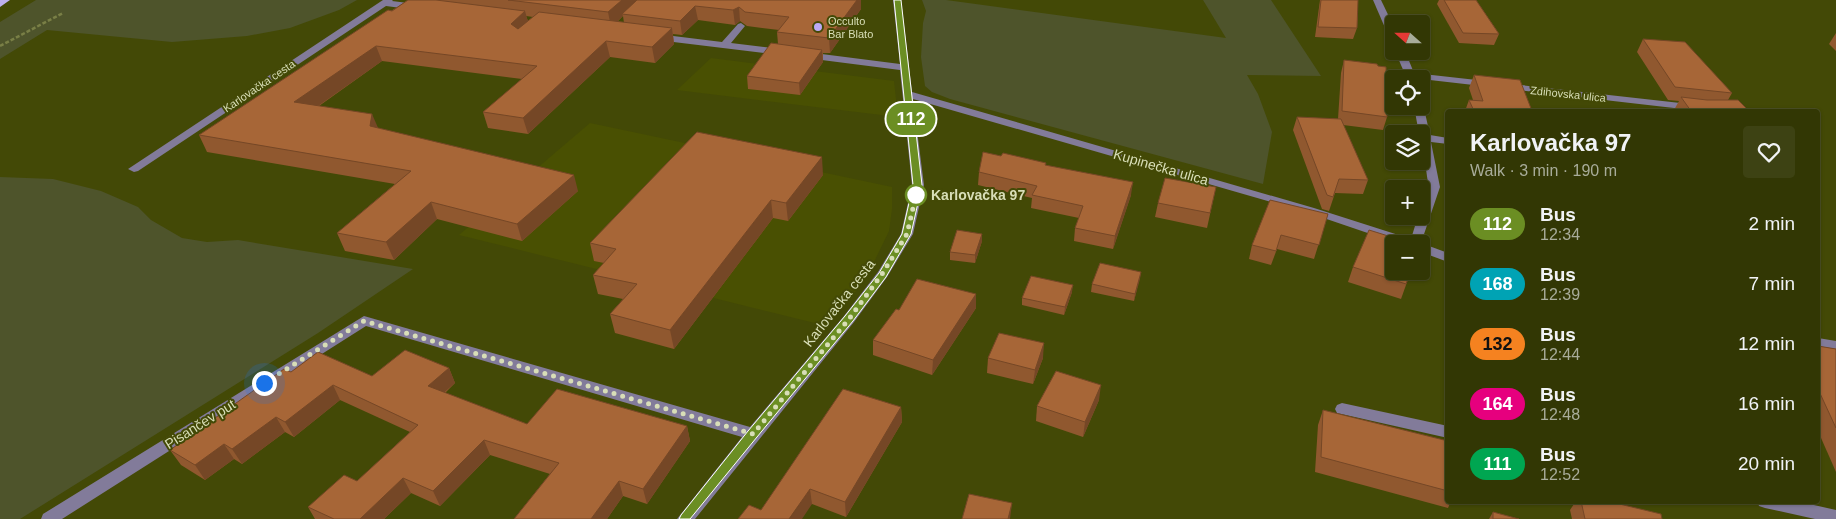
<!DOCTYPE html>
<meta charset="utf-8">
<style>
:root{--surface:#323704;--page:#3d4213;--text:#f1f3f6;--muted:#a8ac9a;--line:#4d5126}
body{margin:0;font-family:Helvetica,sans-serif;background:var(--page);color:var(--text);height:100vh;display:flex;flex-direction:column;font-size:19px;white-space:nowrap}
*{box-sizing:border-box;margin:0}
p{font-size:16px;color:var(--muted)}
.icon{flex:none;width:28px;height:28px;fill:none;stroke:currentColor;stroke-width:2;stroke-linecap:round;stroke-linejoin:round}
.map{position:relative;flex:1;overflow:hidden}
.sheet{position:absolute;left:1445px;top:109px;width:375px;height:395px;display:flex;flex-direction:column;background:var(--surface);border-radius:5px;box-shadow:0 1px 4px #0004,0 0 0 1px var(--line)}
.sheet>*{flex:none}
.badge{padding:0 10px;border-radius:16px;font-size:18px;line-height:32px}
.needle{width:32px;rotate:291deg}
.tools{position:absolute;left:1385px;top:15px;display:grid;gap:10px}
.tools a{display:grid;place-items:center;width:45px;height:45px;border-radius:5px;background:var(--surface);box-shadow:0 1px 4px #0004,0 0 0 1px var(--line);font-size:25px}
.you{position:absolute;width:25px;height:25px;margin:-12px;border:4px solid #fff;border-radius:50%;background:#1a73e8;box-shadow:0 0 0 8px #1a73e833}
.map>.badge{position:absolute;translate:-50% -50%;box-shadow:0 0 0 2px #fff}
.round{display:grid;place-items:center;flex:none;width:52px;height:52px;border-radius:5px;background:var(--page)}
.summary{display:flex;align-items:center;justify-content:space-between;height:85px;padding:0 25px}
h1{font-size:24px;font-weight:800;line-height:38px}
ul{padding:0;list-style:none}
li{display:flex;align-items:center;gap:15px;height:60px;padding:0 25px}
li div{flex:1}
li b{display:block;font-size:19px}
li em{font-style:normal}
li .badge{min-width:55px;font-weight:700;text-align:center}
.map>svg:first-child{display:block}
</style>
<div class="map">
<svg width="1836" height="519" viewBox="0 0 1836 519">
<rect width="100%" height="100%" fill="#434906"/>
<g fill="#495002">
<path d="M 711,58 L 894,81 L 898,117 L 677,90 Z"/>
<path d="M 590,123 L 892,187 L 892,209 L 889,231 L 873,264 L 856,291 L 827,326 L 459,235 Z"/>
</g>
<g fill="#4e542b">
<path d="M 36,0 L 357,0 L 339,10 L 290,28 L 247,36 L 172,42 L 47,30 L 0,59 L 0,22 Z"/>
<path d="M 922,0 L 946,0 L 1226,38 L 1203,0 L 1271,0 L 1321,76 L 1247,75 L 1258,94 L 1272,132 L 1263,184 L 950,99 L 932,92 L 925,86 L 921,57 L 923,23 L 926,11 Z"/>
<path d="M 0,177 L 53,179 L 101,191 L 138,207 L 151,220 L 182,238 L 207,242 L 238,240 L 413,269 L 318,333 L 20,519 L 0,519 Z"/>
</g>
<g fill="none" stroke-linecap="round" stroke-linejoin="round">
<path stroke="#797f46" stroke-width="2.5" stroke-dasharray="4 2" stroke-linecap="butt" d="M 0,46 L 63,13"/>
<g fill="#827b9a" fill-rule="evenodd">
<path d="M 383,0 L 393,0 L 392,1 L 416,4 L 420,7 L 416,10 L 386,6 L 138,171 L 134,172 L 128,169 Z"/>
<path d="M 893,0 L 901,0 L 912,92 L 1314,208 L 1411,239 L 1418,216 L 1421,216 C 1421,205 1428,196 1428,185 C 1427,168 1421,151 1421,134 L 1419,134 L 1414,106 L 1421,106 L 1423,104 L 1430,135 L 1448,138 L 1448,144 L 1431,142 L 1440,187 L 1421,243 L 1448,253 L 1448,262 L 1421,252 L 1421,244 L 1400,244 L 1306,212 L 913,99 L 924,185 L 913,234 L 887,277 L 854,322 L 695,519 L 677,519 L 742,437 L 366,326 L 62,519 L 41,519 L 43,514 L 364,316 L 750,427 L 844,316 L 878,272 L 901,234 L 912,185 L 900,70 L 806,58 L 801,55 L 806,52 L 900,64 Z"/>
<path d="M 1373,0 L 1381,0 L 1394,27 L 1394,40 L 1389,37 Z"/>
<path d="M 741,23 L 745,26 L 731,43 L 781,49 L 786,52 L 781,55 L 657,40 L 652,37 L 657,34 L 722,42 L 738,24 Z"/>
<path d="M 1395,51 L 1405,51 L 1414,73 L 1725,108 L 1730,111 L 1700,111 L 1421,79 L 1407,79 Z"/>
<path d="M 1818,338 L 1836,341 L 1836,351 L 1818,348 Z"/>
<path d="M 1342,403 L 1448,426 L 1448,438 L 1337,413 L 1335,409 L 1337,405 Z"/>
<path d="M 1757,501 L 1796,501 L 1836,510 L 1836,519 L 1815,519 L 1765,508 L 1759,506 Z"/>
</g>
<path fill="#beb0ee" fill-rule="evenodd" d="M 0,0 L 10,0 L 0,7 Z"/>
</g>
<g fill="#90582f" fill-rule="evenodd">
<path d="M 408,0 L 861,0 L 861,9 L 830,53 L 823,53 L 823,62 L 800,95 L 748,89 L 747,76 L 778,44 L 777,32 L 779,30 L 747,26 L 740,21 L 735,25 L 698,20 L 682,35 L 673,34 L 674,44 L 655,63 L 610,57 L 528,134 L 488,128 L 483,112 L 522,79 L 382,61 L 319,106 L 378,128 L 578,191 L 522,241 L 437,219 L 394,260 L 345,251 L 337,233 L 395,184 L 207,152 L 199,135 ZM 526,16 L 533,17 L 528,21 ZM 623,16 L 624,23 L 617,22 Z"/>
<path d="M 1320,0 L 1358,0 L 1357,28 L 1353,39 L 1315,37 Z"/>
<path d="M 1439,0 L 1476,0 L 1499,34 L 1494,45 L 1459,43 L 1437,4 Z"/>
<path d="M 1836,33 L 1836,51 L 1829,44 Z"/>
<path d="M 1643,39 L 1732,93 L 1728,100 L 1749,111 L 1675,111 L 1674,110 L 1679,101 L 1668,100 L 1637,52 Z"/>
<path d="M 1344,60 L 1387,117 L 1383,130 L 1343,125 L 1368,180 L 1363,194 L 1335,193 L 1329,211 L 1322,209 L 1293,130 L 1297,117 L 1338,119 L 1341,73 Z"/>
<path d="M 1474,75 L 1532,111 L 1465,111 L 1469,100 L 1473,100 L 1469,88 Z"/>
<path d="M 1001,156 L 1046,163 L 1046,165 L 1131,195 L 1113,249 L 1074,241 L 1075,228 L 1079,218 L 1031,208 L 1032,198 L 978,185 L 979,172 Z"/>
<path d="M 823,175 L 788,221 L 773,218 L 674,349 L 615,333 L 610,314 L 623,299 L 598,294 L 593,275 L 604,263 L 594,261 L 590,243 Z"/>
<path d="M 1216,187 L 1207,228 L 1155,217 L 1158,203 Z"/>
<path d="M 1328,214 L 1314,259 L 1277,249 L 1271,265 L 1249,259 L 1252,245 Z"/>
<path d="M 982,241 L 975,263 L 950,260 L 950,252 Z"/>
<path d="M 1353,267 L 1411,271 L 1401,299 L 1348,282 Z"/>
<path d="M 1141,272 L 1134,301 L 1091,292 L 1092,284 Z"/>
<path d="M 1072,292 L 1064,315 L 1022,305 L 1022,298 Z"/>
<path d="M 976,294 L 976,308 L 932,375 L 873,355 L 873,340 L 899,310 Z"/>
<path d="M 1818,346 L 1836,349 L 1836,472 L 1818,431 Z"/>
<path d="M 988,358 L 1043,358 L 1033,384 L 987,373 Z"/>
<path d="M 449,368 L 455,383 L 445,393 L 527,424 L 687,426 L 690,441 L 647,504 L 623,496 L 607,519 L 514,519 L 550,474 L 490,455 L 440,506 L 411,493 L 384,519 L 315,519 L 308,507 L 357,481 L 410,432 L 340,400 L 294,437 L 285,432 L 242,464 L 234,459 L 205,480 L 181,465 L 170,450 L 291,372 L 372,376 Z"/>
<path d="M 1099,400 L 1083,437 L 1036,421 L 1037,406 Z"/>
<path d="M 901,407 L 902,422 L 846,517 L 812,504 L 738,519 L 761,510 Z"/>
<path d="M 1323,410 L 1448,441 L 1448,501 L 1451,501 L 1448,508 L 1315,472 L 1318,425 Z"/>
<path d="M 1576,501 L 1607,501 L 1662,519 L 1572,519 L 1570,510 Z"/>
<path d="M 1493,512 L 1519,519 L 1489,519 Z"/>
</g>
<g fill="#754726">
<path d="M 622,0 L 640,0 L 622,14 L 623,16 L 611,27 L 608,12 Z"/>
<path d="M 857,0 L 861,0 L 861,9 L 830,53 L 829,38 Z"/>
<path d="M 695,6 L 698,20 L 682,35 L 680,21 Z"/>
<path d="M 739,7 L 740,21 L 735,25 L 733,10 Z"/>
<path d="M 525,11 L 529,25 L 515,39 L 511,24 Z"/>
<path d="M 672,28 L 674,44 L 655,63 L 652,47 Z"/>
<path d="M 606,41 L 610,57 L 528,134 L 523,118 Z"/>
<path d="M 376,46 L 382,61 L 301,118 L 294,102 Z"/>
<path d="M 822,50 L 823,62 L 800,95 L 799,83 Z"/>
<path d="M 372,114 L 379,130 L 370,126 Z"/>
<path d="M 822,157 L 823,175 L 788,221 L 786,203 Z"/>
<path d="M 574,175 L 578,191 L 522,241 L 517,224 Z"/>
<path d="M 1133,182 L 1131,195 L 1113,249 L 1115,236 Z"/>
<path d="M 771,200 L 773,218 L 674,349 L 670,330 Z"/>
<path d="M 431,202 L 437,219 L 394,260 L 386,242 Z"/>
<path d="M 982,234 L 982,241 L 975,263 L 975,255 Z"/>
<path d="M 1141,272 L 1140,279 L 1134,301 L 1135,294 Z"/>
<path d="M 1073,285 L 1072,292 L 1064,315 L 1065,307 Z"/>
<path d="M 976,294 L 976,308 L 932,375 L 933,360 Z"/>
<path d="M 1044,343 L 1043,358 L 1033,384 L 1035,370 Z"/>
<path d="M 449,368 L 455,383 L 434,401 L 428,386 Z"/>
<path d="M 333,385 L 340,400 L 294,437 L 285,422 Z"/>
<path d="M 1101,385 L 1099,400 L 1083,437 L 1085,422 Z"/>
<path d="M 901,407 L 902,422 L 846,517 L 845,502 Z"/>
<path d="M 276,417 L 285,432 L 242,464 L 232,449 Z"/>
<path d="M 687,426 L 690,441 L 647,504 L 643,489 Z"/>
<path d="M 484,440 L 490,455 L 440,506 L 433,491 Z"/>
<path d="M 224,444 L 234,459 L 205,480 L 195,465 Z"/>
<path d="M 403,478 L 411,493 L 384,519 L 360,519 Z"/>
<path d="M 619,481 L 623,496 L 607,519 L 591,519 Z"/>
<path d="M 810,489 L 812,504 L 802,519 L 789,519 Z"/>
<path d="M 1012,503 L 1010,519 L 1008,519 Z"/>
</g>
<g fill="#a76637" stroke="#754726">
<path d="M 408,0 L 436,0 L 525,11 L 511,24 L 518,29 L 539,12 L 672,28 L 652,47 L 606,41 L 523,118 L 483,112 L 537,66 L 376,46 L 294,102 L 372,114 L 370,126 L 574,175 L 517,224 L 431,202 L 386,242 L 337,233 L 411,171 L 199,135 L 388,10 L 392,11 Z"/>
<path d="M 508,0 L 622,0 L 608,12 Z"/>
<path d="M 637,0 L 857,0 L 829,38 L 777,32 L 789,17 L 745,12 L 739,7 L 733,10 L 695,6 L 680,21 L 622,14 Z"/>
<path d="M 1321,0 L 1358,0 L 1357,28 L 1318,27 Z"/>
<path d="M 1444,0 L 1476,0 L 1499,34 L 1463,33 Z"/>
<path d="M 1643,39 L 1685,42 L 1732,93 L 1675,87 Z"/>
<path d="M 771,43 L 822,50 L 799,83 L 747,76 Z"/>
<path d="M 1344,60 L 1377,64 L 1378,66 L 1386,67 L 1387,117 L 1342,111 Z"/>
<path d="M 1474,75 L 1520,80 L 1532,111 L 1474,111 L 1469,100 L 1483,101 Z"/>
<path d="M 1681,97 L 1707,100 L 1738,100 L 1749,111 L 1691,111 Z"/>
<path d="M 1297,117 L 1341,119 L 1368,180 L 1339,179 L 1333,197 L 1327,195 Z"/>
<path d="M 697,132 L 822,157 L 786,203 L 771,200 L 670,330 L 610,314 L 637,284 L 593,275 L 616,249 L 590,243 Z"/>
<path d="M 983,152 L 1001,156 L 1003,153 L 1046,163 L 1045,165 L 1133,182 L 1115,236 L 1075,228 L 1083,206 L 1032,195 L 1037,186 L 979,172 Z"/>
<path d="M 1165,178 L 1216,187 L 1210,213 L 1158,203 Z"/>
<path d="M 1270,200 L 1328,214 L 1319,245 L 1281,235 L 1276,251 L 1252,245 Z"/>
<path d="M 957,230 L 982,234 L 975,255 L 950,252 Z"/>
<path d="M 1369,230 L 1414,244 L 1394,244 L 1394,271 L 1411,271 L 1406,284 L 1353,267 Z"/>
<path d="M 1100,263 L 1141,272 L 1135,294 L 1092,284 Z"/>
<path d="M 1031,276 L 1073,285 L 1065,307 L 1022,298 Z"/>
<path d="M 917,279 L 976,294 L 933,360 L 873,340 L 896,309 L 899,310 Z"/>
<path d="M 999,333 L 1044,343 L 1035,370 L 988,358 Z"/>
<path d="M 1818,346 L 1836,349 L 1836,428 L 1818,389 Z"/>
<path d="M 405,350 L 449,368 L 428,386 L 527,424 L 557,389 L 687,426 L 643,489 L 619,481 L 591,519 L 514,519 L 559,463 L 484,440 L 433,491 L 403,478 L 360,519 L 334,519 L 308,507 L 344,475 L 357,481 L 418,425 L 333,385 L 285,422 L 276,417 L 232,449 L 224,444 L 195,465 L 170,450 L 284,369 L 291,372 L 318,352 L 372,376 Z"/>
<path d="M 1056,371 L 1101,385 L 1085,422 L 1037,406 Z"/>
<path d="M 843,389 L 901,407 L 845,502 L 810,489 L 789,519 L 738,519 L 749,505 L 761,510 Z"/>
<path d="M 1323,410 L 1448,441 L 1448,491 L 1321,457 Z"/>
<path d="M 969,494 L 1012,503 L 1008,519 L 962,519 Z"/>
<path d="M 1581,501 L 1607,501 L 1661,514 L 1662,519 L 1585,519 Z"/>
<path d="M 1493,512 L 1519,519 L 1493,519 Z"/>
</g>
<path fill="#6b8e23" stroke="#fff" d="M 894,0 L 901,0 L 922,185 L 911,234 L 886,277 L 853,321 L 757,437 L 690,519 L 679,519 L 681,515 L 748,431 L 845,316 L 879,273 L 902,234 L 913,185 Z"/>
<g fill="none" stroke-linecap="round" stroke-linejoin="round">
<path stroke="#d8deb7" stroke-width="5" stroke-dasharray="0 9" d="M 264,383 L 364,321 L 753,434 L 849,319 L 882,274 L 907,234 L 916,195"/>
</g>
<circle fill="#bcaaf5" stroke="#434906" stroke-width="2" cx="818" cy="27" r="5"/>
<circle fill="#fff" stroke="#6b8e23" stroke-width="2.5" cx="916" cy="195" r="10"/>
<g text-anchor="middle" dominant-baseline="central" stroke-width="4" stroke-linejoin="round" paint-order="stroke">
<g font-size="11" fill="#d8deb7" stroke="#434906" text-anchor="start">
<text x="828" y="21">Occulto<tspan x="828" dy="13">Bar Blato</tspan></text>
</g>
<g font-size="11" fill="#d8deb7" stroke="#434906">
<text transform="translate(259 86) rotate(-34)">Karlovačka cesta</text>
<text transform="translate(1568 94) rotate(6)">Zdihovska ulica</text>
</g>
<g font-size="14" fill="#d8deb7" stroke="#434906">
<text transform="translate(1161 167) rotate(16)">Kupinečka ulica</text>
<text transform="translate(839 303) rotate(-52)">Karlovačka cesta</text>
<text transform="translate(200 424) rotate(-32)">Pisančev put</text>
</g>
<g font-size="14" font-weight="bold" fill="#d8deb7" stroke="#434906" text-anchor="start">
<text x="931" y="195">Karlovačka 97</text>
</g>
</g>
</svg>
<div class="tools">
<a><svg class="needle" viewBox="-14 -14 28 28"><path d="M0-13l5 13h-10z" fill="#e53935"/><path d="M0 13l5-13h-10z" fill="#a8ac9a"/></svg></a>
<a><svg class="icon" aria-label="locate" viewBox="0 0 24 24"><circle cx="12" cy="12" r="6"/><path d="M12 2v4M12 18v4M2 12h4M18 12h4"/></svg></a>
<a><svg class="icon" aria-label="layers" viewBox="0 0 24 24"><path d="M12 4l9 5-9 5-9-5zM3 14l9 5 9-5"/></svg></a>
<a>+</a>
<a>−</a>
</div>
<div class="you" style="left:264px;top:383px"></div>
<b class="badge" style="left:911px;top:119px;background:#6b8e23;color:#fff">112</b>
<section class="sheet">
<div class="summary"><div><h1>Karlovačka 97</h1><p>Walk · 3 min · 190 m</p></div><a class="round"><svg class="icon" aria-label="heart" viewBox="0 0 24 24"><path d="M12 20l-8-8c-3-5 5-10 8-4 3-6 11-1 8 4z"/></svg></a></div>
<ul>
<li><span class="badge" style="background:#6b8e23;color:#fff">112</span><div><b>Bus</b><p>12:34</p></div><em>2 min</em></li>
<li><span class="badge" style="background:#00a3b4;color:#fff">168</span><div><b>Bus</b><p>12:39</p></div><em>7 min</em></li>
<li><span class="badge" style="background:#f58220;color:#111">132</span><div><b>Bus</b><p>12:44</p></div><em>12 min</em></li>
<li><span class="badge" style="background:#e6007e;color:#fff">164</span><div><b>Bus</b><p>12:48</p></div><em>16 min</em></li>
<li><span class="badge" style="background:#00a651;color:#fff">111</span><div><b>Bus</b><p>12:52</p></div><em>20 min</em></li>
</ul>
</section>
</div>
